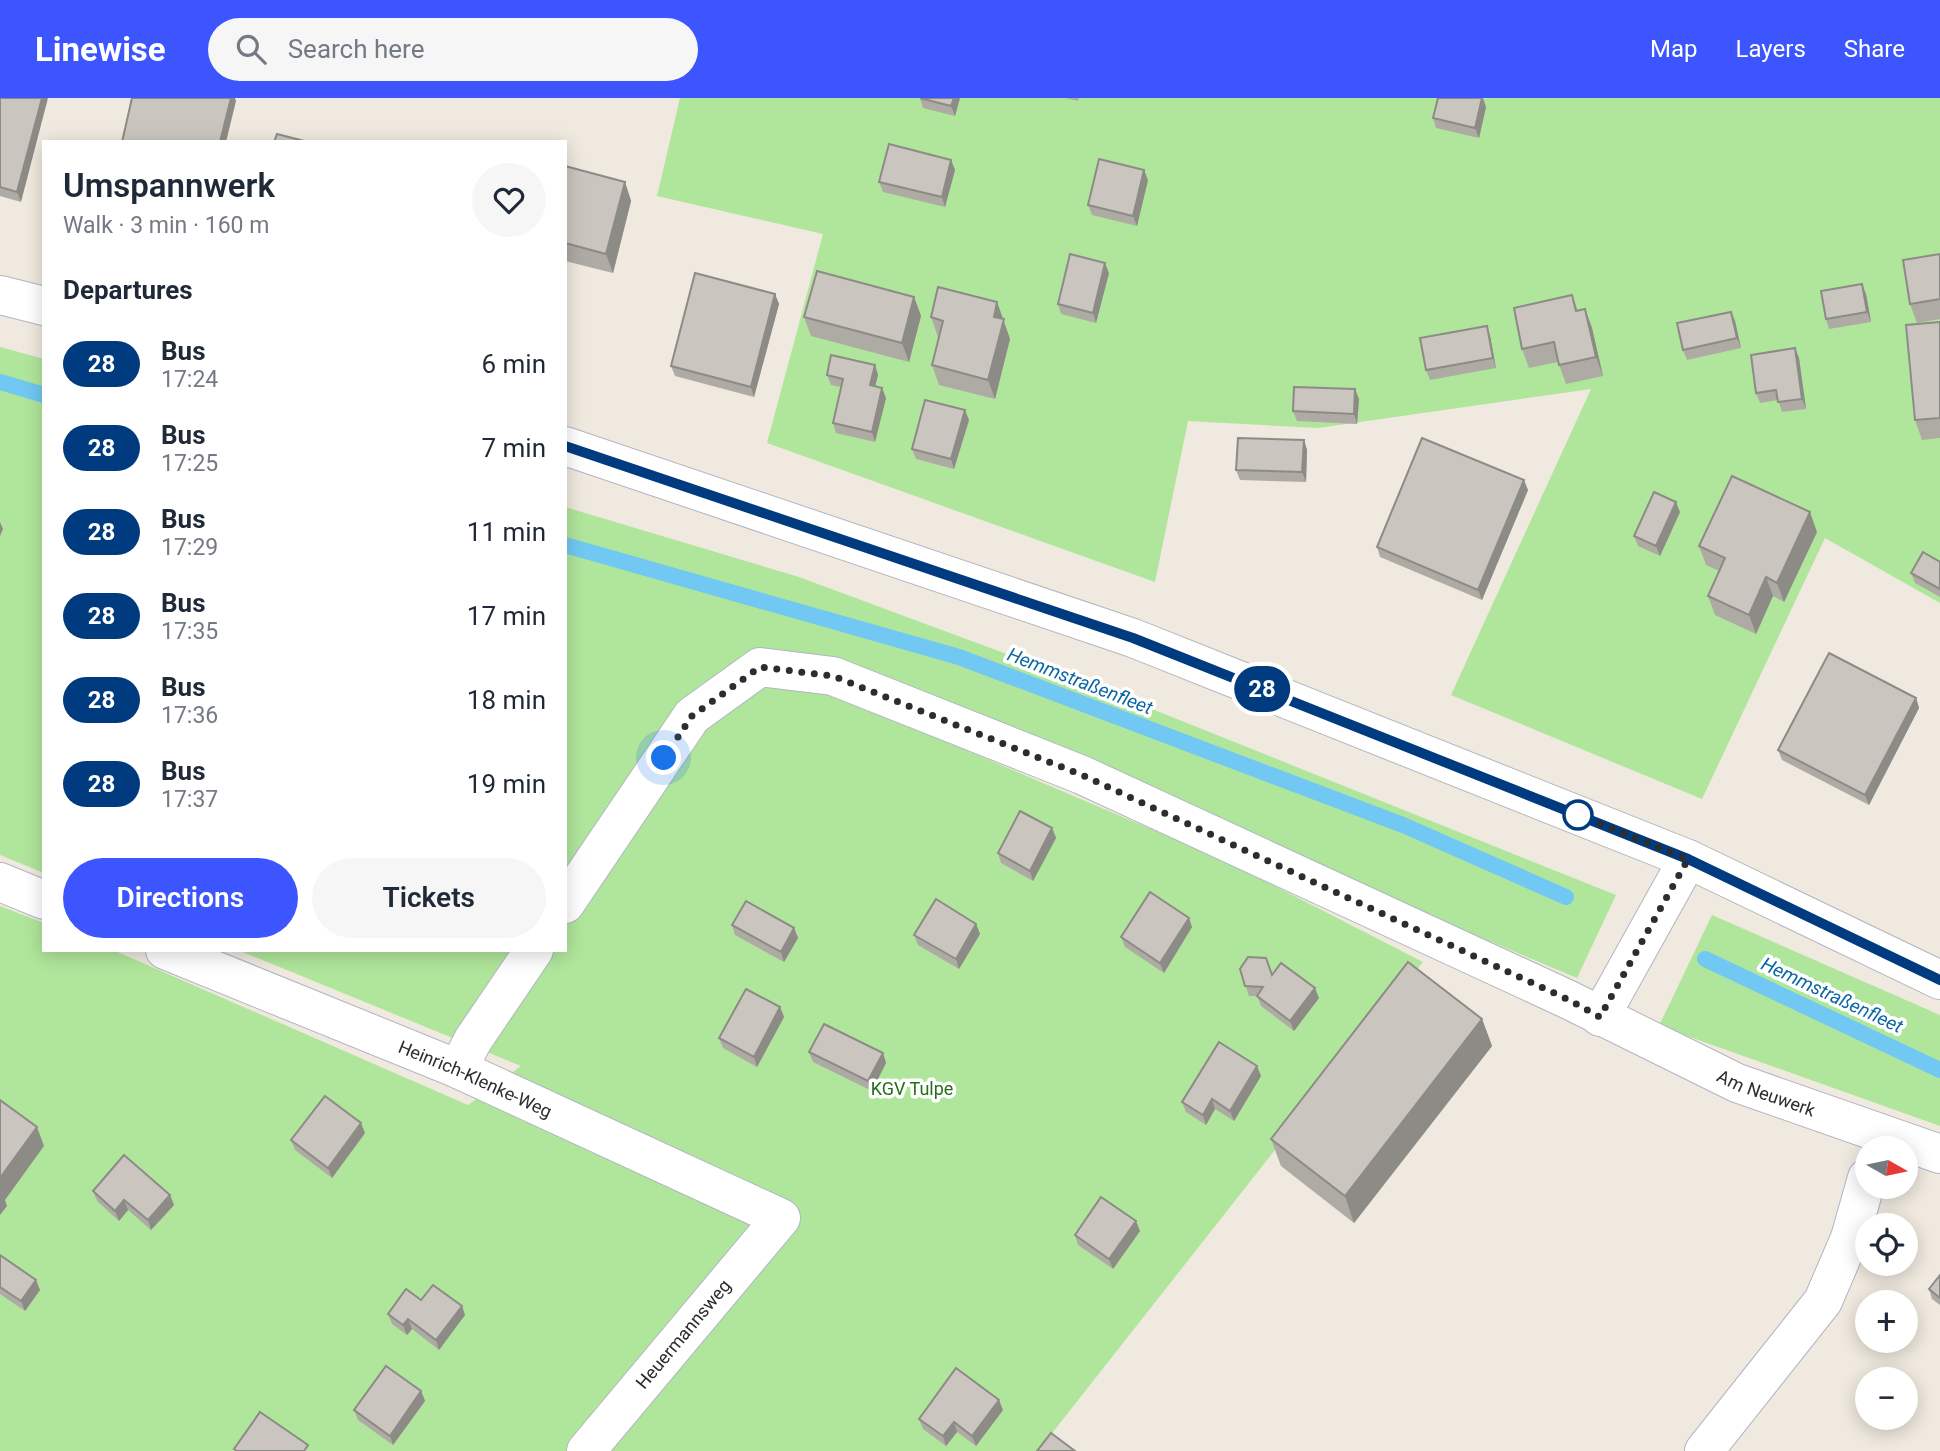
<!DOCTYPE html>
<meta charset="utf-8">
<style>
:root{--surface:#fff;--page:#f6f6f7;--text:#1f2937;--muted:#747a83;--accent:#3c55ff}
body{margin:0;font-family:Roboto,sans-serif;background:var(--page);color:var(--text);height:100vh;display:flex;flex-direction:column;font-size:26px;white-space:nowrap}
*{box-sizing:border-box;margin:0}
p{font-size:23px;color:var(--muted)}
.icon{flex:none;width:38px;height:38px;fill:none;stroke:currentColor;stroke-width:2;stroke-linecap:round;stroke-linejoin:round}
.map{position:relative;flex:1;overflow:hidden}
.panel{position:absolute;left:42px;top:42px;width:525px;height:812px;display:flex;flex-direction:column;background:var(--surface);border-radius:0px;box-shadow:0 4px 18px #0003}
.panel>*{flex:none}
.badge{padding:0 14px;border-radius:23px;font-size:24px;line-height:46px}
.needle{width:46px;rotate:99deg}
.buttons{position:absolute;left:1855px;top:1038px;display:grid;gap:14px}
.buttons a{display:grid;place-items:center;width:63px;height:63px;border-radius:50%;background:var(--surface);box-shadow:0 4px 18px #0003;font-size:35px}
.you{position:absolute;width:35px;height:35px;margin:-18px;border:5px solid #fff;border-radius:50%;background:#1a73e8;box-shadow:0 0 0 10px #1a73e833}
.map>.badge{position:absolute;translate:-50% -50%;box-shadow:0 0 0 4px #fff}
h2{padding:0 21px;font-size:26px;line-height:63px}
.round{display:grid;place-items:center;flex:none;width:74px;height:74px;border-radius:37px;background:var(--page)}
.headline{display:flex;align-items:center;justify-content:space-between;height:119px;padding:0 21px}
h1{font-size:33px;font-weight:600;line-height:52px}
.button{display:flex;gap:14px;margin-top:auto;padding:14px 21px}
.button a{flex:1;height:80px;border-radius:42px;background:var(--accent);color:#fff;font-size:28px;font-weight:600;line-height:80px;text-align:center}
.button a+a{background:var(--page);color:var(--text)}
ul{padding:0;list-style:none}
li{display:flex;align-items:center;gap:21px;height:84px;padding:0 21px}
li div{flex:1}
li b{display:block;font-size:26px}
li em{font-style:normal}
li .badge{min-width:77px;font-weight:700;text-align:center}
header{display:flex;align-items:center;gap:42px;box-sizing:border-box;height:98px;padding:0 35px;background:var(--accent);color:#fff}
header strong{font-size:33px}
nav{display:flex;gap:38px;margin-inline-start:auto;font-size:24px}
.search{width:490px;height:63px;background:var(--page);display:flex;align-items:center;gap:18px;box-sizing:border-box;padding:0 24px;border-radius:38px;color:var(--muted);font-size:26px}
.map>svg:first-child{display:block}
</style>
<header>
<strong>Linewise</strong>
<div class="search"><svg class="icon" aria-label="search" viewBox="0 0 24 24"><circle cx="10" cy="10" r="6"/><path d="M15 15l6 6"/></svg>Search here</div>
<nav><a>Map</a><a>Layers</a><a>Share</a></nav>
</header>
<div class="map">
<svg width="1940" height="1353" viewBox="0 0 1940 1353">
<rect width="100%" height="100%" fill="#efe9df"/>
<g fill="#b0e69b">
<path d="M 680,0 L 1940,0 L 1940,505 L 1825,440 L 1702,701 L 1451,597 L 1591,291 L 1318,330 L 1188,323 L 1155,484 L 767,345 L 823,136 L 657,98 Z"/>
<path d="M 0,249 L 44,261 L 44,775 L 0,757 Z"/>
<path d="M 565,409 L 799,479 L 1122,599 L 1616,797 L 1577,880 L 1359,788 L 806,584 L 1226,763 L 1423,864 L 1038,1353 L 0,1353 L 0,808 L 44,825 L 44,852 L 113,852 L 468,1007 L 521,968 L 238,852 L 565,852 Z"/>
<path d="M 1712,817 L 1940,917 L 1940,1028 L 1659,928 Z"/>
</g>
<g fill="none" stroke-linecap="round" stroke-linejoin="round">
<g stroke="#71c8f2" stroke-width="16">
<path d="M 0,284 L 44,297"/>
<path d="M 565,447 L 959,559 L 1403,727 L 1566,799"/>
<path d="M 1705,861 L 1940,972"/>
</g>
<g stroke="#b3b5c1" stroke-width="40">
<g id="minor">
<path d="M 0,197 L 44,208"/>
<path d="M 565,348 L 1133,540 L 1688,761 L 1940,882"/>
<path d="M 0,784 L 44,802"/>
<path id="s1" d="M 565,806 L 692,618 L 760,569 L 833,578 L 1082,677 L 1567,901 L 1737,985 L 1940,1056"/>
<path id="s2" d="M 165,852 L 458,971 L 781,1120 L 586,1353"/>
<path d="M 1600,919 L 1688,761"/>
<path d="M 458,971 L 473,942 L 534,852"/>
<path d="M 1704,1353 L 1823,1203 L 1850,1140 L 1867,1080"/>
</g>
</g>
<use href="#minor" stroke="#fff" stroke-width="38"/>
</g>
<g fill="#aeaaa4">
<path d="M 0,0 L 21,104 L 0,98 Z"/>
<path d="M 920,0 L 960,0 L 955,18 L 923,10 Z"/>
<path d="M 1065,0 L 1079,0 L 1078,3 Z"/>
<path d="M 1486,9 L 1479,40 L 1436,30 L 1433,20 Z"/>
<path d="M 951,62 L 955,72 L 945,109 L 883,94 L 879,84 Z"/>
<path d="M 565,68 L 625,84 L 631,103 L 613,175 L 565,163 Z"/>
<path d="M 1148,82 L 1137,128 L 1092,117 L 1088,107 Z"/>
<path d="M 1940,156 L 1940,221 L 1917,225 L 1910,206 Z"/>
<path d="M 1109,175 L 1096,225 L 1061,216 L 1058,206 Z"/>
<path d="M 775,196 L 779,206 L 754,299 L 675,278 L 671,268 Z"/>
<path d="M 1866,196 L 1871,224 L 1829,231 L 1826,221 Z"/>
<path d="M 1572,197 L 1578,213 L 1585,211 L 1592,230 L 1603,278 L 1566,286 L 1558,264 L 1529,270 L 1522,251 Z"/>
<path d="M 914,199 L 921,218 L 909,264 L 811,238 L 804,219 Z"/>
<path d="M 997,204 L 1010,241 L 995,301 L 939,287 L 932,267 L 939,239 L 938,239 L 931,219 Z"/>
<path d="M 1731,214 L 1735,223 L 1741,250 L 1687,262 L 1683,252 Z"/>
<path d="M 1940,224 L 1940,340 L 1922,342 L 1915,322 Z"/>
<path d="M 1490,238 L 1496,270 L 1430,282 L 1426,272 Z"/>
<path d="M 1795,250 L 1799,260 L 1806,311 L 1782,314 L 1778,302 L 1760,305 L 1756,295 Z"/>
<path d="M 875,267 L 878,277 L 875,288 L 882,290 L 886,300 L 875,344 L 836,335 L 833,325 L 841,289 L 831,287 L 827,277 Z"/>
<path d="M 1359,301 L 1357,326 L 1297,323 L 1293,313 Z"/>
<path d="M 969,322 L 954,371 L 916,361 L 912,351 Z"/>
<path d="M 1304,342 L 1307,352 L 1306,384 L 1240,382 L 1236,372 Z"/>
<path d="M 1528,392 L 1482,502 L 1380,459 L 1377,449 Z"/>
<path d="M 1680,414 L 1660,458 L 1638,448 L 1634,438 Z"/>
<path d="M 1817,434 L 1784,504 L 1773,498 L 1756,536 L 1715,517 L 1708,498 L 1719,473 L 1706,467 L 1699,448 Z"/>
<path d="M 1940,464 L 1940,499 L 1915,485 L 1911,475 Z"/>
<path d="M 1916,600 L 1919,610 L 1869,707 L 1782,662 L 1778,652 Z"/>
<path d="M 1052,730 L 1056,740 L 1033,783 L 1001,765 L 998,755 Z"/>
<path d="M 976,826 L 980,836 L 959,871 L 918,847 L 914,837 Z"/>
<path d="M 732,827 L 794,830 L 798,840 L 784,864 L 735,837 Z"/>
<path d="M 1192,829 L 1164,875 L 1125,849 L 1121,839 Z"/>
<path d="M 1240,871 L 1272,877 L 1319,900 L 1294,933 L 1261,908 L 1257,898 L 1249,898 Z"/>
<path d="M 780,909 L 784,919 L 757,969 L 723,950 L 719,940 Z"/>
<path d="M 1482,921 L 1492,948 L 1354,1125 L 1281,1068 L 1271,1041 Z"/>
<path d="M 809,954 L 883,955 L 886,965 L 872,993 L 813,964 Z"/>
<path d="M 1261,978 L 1234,1023 L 1215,1011 L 1206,1027 L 1186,1014 L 1182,1004 Z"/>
<path d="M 365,1035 L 332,1080 L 295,1052 L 291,1042 Z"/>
<path d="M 93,1093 L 170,1097 L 174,1107 L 151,1132 L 128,1112 L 119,1123 L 97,1103 Z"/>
<path d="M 1140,1133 L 1113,1171 L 1078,1147 L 1075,1137 Z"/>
<path d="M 0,1157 L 40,1192 L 25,1213 L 0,1196 Z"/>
<path d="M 1940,1177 L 1940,1207 L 1932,1201 L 1929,1191 Z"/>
<path d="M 421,1202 L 462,1208 L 465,1217 L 439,1252 L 412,1231 L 407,1237 L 392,1226 L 388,1216 Z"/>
<path d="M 421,1293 L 425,1303 L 393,1347 L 358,1322 L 354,1312 Z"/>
<path d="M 1003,1312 L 976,1348 L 957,1334 L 946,1348 L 923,1331 L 919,1321 Z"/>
</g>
<g fill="#8d8b86">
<path d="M 42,0 L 48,0 L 21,104 L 17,94 Z"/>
<path d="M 231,0 L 235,0 L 236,3 L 226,44 L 220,44 Z"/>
<path d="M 954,0 L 960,0 L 955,18 L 951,8 Z"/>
<path d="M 1483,0 L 1486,9 L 1479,40 L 1475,30 Z"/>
<path d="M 951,62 L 955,72 L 945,109 L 942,99 Z"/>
<path d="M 1144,72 L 1148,82 L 1137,128 L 1133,118 Z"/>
<path d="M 625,84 L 631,103 L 613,175 L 606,156 Z"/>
<path d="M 1105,165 L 1109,175 L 1096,225 L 1093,215 Z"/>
<path d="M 1862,186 L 1866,196 L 1871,224 L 1867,214 Z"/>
<path d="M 775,196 L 779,206 L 754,299 L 751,289 Z"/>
<path d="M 914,199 L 921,218 L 909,264 L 902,245 Z"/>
<path d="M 997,204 L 1010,241 L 995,301 L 988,282 L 994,219 Z"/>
<path d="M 1585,211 L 1592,230 L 1603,278 L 1596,259 Z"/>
<path d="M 1731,214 L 1735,223 L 1741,250 L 1737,240 Z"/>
<path d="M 1487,228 L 1490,238 L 1496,270 L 1493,260 Z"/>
<path d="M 1795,250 L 1799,260 L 1806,311 L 1802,301 Z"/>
<path d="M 875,267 L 878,277 L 873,297 L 870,287 Z"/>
<path d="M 882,290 L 886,300 L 875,344 L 872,334 Z"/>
<path d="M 1355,291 L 1359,301 L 1357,326 L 1354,316 Z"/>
<path d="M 965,312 L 969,322 L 954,371 L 951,361 Z"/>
<path d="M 1304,342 L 1307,352 L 1306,384 L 1302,374 Z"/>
<path d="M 1524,382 L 1528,392 L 1482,502 L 1478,492 Z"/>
<path d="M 1676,404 L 1680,414 L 1660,458 L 1656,448 Z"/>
<path d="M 1810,414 L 1817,434 L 1784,504 L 1777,485 Z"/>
<path d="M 0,424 L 3,431 L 0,438 Z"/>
<path d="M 1766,479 L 1773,498 L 1756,536 L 1749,517 Z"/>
<path d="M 1916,600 L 1919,610 L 1869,707 L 1865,697 Z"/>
<path d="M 1052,730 L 1056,740 L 1033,783 L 1030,773 Z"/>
<path d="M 1189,820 L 1192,829 L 1164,875 L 1160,865 Z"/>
<path d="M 976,826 L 980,836 L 959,871 L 956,861 Z"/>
<path d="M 794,830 L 798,840 L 784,864 L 781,854 Z"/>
<path d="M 1315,890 L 1319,900 L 1294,933 L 1290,923 Z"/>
<path d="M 780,909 L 784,919 L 757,969 L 754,959 Z"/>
<path d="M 1482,921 L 1492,948 L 1354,1125 L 1345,1098 Z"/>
<path d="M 883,955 L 886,965 L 872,993 L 868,983 Z"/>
<path d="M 1257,968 L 1261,978 L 1234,1023 L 1230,1013 Z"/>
<path d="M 1212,1001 L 1215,1011 L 1206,1027 L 1203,1017 Z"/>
<path d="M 361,1025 L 365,1035 L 332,1080 L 328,1070 Z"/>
<path d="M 37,1029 L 44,1048 L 5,1102 L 7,1108 L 0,1117 L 0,1080 Z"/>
<path d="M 170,1097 L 174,1107 L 151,1132 L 148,1122 Z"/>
<path d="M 124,1102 L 128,1112 L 119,1123 L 115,1113 Z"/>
<path d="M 1136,1123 L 1140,1133 L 1113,1171 L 1109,1161 Z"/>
<path d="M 36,1182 L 40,1192 L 25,1213 L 21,1203 Z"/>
<path d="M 462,1208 L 465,1217 L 439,1252 L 436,1242 Z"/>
<path d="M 408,1221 L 412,1231 L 407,1237 L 403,1227 Z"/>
<path d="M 421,1293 L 425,1303 L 393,1347 L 390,1338 Z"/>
<path d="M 999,1302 L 1003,1312 L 976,1348 L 972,1338 Z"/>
<path d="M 954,1324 L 957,1334 L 946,1348 L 943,1338 Z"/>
</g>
<g fill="#cac6bf" stroke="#8d8b86" stroke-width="2">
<path d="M 0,0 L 42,0 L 17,94 L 0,89 Z"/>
<path d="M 132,0 L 231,0 L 220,44 L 122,44 Z"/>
<path d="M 920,0 L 954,0 L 951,8 Z"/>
<path d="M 1438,0 L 1482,0 L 1475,30 L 1433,20 Z"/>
<path d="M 277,36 L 308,44 L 274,44 Z"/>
<path d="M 889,46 L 951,62 L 942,99 L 879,84 Z"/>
<path d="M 1099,61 L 1144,72 L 1133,118 L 1088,107 Z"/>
<path d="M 565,68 L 625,84 L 606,156 L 565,145 Z"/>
<path d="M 1070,156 L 1105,165 L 1093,215 L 1058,206 Z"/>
<path d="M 1940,156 L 1940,201 L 1910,206 L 1903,162 Z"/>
<path d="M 817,173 L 914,199 L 902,245 L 804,219 Z"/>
<path d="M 695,175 L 775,196 L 751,289 L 671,268 Z"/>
<path d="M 1862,186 L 1867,214 L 1826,221 L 1821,193 Z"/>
<path d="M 938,189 L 997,204 L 994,219 L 1004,221 L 988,282 L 932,267 L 943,223 L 931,219 Z"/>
<path d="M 1572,197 L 1576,213 L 1585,211 L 1596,259 L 1559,267 L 1554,244 L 1522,251 L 1514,210 Z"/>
<path d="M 1731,214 L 1737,240 L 1683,252 L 1677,225 Z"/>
<path d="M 1940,224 L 1940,320 L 1915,322 L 1906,227 Z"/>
<path d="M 1487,228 L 1493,260 L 1426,272 L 1420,240 Z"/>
<path d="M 1795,250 L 1802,301 L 1778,304 L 1776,292 L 1756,295 L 1751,257 Z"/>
<path d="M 831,257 L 875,267 L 870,287 L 882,290 L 872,334 L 833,325 L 843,281 L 827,277 Z"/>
<path d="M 1294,289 L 1355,291 L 1354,316 L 1293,313 Z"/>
<path d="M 925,302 L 965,312 L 951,361 L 912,351 Z"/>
<path d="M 1238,340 L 1304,342 L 1302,374 L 1236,372 Z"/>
<path d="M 1422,340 L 1524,382 L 1478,492 L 1377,449 Z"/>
<path d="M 1732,378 L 1810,414 L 1777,485 L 1766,479 L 1749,517 L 1708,498 L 1725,460 L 1699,448 Z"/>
<path d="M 1654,394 L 1676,404 L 1656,448 L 1634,438 Z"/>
<path d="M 1923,454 L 1940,464 L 1940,491 L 1911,475 Z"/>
<path d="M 1829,555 L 1916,600 L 1865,697 L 1778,652 Z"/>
<path d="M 1020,713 L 1052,730 L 1030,773 L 998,755 Z"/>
<path d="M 1150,794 L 1189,820 L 1160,865 L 1121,839 Z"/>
<path d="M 936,801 L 976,826 L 956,861 L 914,837 Z"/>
<path d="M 746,803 L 794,830 L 781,854 L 732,827 Z"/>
<path d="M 1248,859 L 1266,860 L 1272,877 L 1281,865 L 1315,890 L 1290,923 L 1257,898 L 1263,889 L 1245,888 L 1240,871 Z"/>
<path d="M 1408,864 L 1482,921 L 1345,1098 L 1271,1041 Z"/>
<path d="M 746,891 L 780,909 L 754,959 L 719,940 Z"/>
<path d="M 824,926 L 883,955 L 868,983 L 809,954 Z"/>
<path d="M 1219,944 L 1257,968 L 1230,1013 L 1212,1001 L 1203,1017 L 1182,1004 Z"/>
<path d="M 325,998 L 361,1025 L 328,1070 L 291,1042 Z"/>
<path d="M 0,1002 L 37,1029 L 0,1080 Z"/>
<path d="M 124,1057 L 170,1097 L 148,1122 L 124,1102 L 115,1113 L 93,1093 Z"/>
<path d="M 1101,1099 L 1136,1123 L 1109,1161 L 1075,1137 Z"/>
<path d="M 0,1157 L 36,1182 L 21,1203 L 0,1189 Z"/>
<path d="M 1940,1177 L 1940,1200 L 1929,1191 Z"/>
<path d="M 433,1187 L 462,1208 L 436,1242 L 408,1221 L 403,1227 L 388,1216 L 406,1191 L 421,1202 Z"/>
<path d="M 386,1268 L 421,1293 L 390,1338 L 354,1312 Z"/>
<path d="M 956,1270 L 999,1302 L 972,1338 L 954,1324 L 943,1338 L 919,1321 Z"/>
<path d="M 260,1314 L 308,1347 L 304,1353 L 237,1353 L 234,1351 Z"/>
<path d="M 1051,1335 L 1075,1353 L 1037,1353 Z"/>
</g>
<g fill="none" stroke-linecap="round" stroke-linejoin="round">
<g stroke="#fff" stroke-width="16">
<path id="line" d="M 565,348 L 1133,540 L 1688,761 L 1940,882"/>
</g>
<use href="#line" stroke="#003b80" stroke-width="10"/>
<path stroke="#2d2d2d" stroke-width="7" stroke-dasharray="0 12.6" d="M 664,660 L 692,618 L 760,569 L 833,578 L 1082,677 L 1567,901 L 1600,919 L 1688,761 L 1578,717"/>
</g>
<circle fill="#fff" stroke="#003b80" stroke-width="3.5" cx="1578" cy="717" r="14"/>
<g text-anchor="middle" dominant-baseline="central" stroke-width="7" stroke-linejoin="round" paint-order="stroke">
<g font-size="18" fill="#2d2d2d" stroke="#fff">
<text stroke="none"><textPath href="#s2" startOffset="336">Heinrich-Klenke-Weg</textPath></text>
<text stroke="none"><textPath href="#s1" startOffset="1407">Am Neuwerk</textPath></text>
<text transform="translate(683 1236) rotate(-50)">Heuermannsweg</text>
</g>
<g font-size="18" fill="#256e19" stroke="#fff">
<text x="912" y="990">KGV Tulpe</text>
</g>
<g font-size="19" font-style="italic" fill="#0a66a4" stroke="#fff">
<text transform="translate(1080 583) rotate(21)">Hemmstraßenfleet</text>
<text transform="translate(1832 897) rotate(25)">Hemmstraßenfleet</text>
</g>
</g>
</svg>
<div class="buttons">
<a><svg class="needle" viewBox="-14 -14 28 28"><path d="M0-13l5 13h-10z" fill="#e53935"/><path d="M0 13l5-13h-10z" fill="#747a83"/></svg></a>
<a><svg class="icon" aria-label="locate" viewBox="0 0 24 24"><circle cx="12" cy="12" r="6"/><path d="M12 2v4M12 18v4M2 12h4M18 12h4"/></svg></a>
<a>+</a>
<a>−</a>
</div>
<div class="you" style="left:664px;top:660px"></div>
<b class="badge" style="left:1262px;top:591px;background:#003b80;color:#fff">28</b>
<section class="panel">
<div class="headline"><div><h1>Umspannwerk</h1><p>Walk · 3 min · 160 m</p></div><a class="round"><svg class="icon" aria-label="heart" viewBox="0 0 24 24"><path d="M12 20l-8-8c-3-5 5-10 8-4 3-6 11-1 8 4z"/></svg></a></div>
<h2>Departures</h2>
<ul>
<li><span class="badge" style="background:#003b80;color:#fff">28</span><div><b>Bus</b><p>17:24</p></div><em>6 min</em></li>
<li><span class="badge" style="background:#003b80;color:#fff">28</span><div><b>Bus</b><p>17:25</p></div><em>7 min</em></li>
<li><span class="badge" style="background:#003b80;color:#fff">28</span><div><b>Bus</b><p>17:29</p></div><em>11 min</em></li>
<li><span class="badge" style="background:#003b80;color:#fff">28</span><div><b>Bus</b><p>17:35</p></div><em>17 min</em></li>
<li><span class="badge" style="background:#003b80;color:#fff">28</span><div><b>Bus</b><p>17:36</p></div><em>18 min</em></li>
<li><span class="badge" style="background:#003b80;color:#fff">28</span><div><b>Bus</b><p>17:37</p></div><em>19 min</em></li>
</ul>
<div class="button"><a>Directions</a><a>Tickets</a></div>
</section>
</div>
